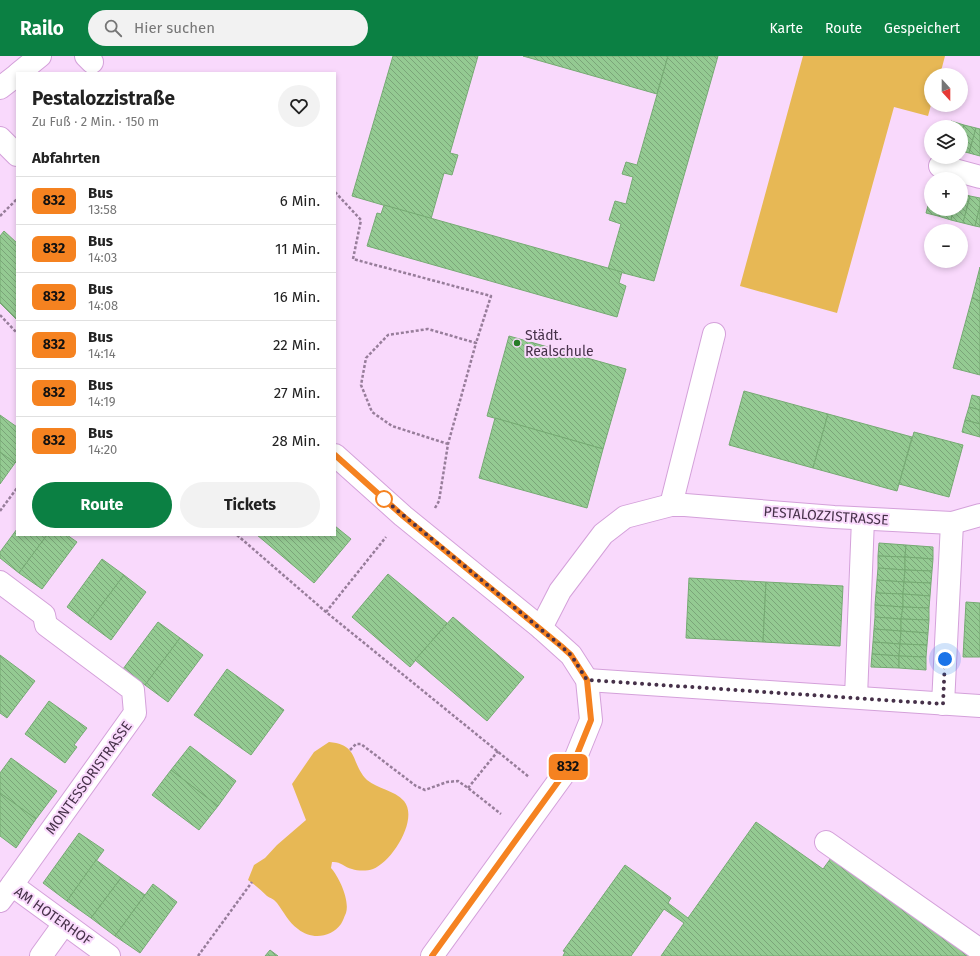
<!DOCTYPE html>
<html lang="de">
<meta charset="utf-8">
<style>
:root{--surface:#fff;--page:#f2f2f2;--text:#222;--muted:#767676;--line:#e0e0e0;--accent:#0b8043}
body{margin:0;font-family:"Fira Sans",sans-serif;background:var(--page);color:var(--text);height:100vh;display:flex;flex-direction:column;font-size:15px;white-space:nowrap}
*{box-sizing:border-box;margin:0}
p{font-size:13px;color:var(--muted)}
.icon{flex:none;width:22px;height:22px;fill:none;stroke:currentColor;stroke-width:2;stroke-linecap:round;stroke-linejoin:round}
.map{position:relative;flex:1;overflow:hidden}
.side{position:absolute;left:16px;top:16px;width:320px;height:464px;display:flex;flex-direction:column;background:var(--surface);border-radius:0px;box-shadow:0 2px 6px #0003}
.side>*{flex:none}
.badge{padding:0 8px;border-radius:6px;font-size:14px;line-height:26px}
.needle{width:26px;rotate:159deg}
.fabs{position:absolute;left:924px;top:12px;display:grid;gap:8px}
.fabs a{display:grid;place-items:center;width:44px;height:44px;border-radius:50%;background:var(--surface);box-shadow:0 2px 6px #0003;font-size:20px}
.you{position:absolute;width:20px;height:20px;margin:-10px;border:3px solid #fff;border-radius:50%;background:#1a73e8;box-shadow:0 0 0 6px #1a73e833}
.map>.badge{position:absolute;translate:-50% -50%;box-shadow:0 0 0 2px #fff}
h2{padding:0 16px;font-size:15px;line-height:36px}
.round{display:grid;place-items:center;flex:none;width:42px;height:42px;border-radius:21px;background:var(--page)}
.headline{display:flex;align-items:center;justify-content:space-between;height:68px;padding:0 16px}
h1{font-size:19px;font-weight:700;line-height:30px}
.button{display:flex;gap:8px;margin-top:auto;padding:8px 16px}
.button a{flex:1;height:46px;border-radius:24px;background:var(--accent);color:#fff;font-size:16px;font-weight:700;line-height:46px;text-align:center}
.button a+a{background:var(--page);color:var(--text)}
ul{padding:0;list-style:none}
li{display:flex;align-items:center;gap:12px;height:48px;padding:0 16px;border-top:1px solid var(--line)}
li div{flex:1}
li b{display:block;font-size:15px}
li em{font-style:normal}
li .badge{min-width:44px;font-weight:700;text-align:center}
header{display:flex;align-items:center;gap:24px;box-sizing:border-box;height:56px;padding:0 20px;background:var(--accent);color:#fff}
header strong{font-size:19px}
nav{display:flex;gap:22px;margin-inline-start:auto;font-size:14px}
.search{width:280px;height:36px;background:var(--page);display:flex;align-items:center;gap:10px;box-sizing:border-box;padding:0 14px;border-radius:22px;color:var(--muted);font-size:15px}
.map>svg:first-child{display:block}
</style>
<header>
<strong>Railo</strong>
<div class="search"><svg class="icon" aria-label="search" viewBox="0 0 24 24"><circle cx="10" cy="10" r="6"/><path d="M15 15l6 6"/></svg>Hier suchen</div>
<nav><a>Karte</a><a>Route</a><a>Gespeichert</a></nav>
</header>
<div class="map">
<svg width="980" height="900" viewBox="0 0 980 900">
<defs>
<pattern id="building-back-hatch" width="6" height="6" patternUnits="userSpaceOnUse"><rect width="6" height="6" fill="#94ca92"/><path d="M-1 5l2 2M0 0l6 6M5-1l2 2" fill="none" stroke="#7ba579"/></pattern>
</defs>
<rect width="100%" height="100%" fill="#f9d9fc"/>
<g fill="#e7b855">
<path d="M 803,0 L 945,0 L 940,19 L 931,19 L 931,49 L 928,60 L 894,51 L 837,257 L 740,230 Z"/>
<path d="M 329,686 C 360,689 350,707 367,724 C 378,733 394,734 404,745 C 419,763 392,806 373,813 C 367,815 358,815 352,813 C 344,811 340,805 332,806 L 331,812 C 339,821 350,844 346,857 C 344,861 343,865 341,868 C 331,882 311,884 298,873 C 288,866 284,856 277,847 C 274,843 270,842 267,840 C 261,834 255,829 248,824 L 254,809 L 265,802 L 277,789 L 306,764 L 292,728 L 314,696 Z"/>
</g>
<g fill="url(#building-back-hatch)" stroke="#76aa73">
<path d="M 393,0 L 478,0 L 450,97 L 458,99 L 452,119 L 444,117 L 431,163 L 352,140 Z"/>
<path d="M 523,0 L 668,0 L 657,38 Z"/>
<path d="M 668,0 L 718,0 L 654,225 L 608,213 L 621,168 L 609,164 L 615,145 L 626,148 L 633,121 L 622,118 L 626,106 L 637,109 Z"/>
<path d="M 951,65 L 964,69 L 961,78 L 961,71 L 950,71 Z"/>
<path d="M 964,69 L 976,72 L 969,97 L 961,95 L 961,78 Z"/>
<path d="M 976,72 L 980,73 L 980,100 L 969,97 Z"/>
<path d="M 961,137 L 970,140 L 963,167 L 951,164 L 953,153 L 961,153 Z"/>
<path d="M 931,138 L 931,153 L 940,153 L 938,160 L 926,157 Z"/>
<path d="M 970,140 L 980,142 L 980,150 L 975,170 L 963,167 Z"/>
<path d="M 384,149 L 622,216 L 619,227 L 626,230 L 617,261 L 367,190 L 377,157 L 381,158 Z"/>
<path d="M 980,150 L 980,171 L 975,170 Z"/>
<path d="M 940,153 L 953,153 L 951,164 L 938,160 Z"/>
<path d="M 4,175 L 17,187 L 17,264 L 0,247 L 0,180 Z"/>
<path d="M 980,211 L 980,245 L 972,242 Z"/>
<path d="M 972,242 L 980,245 L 980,319 L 953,312 Z"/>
<path d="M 509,280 L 626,313 L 603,393 L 487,360 Z"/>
<path d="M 744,335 L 828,358 L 813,412 L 729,389 Z"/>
<path d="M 972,339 L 980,341 L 980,354 L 969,351 Z"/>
<path d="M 969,351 L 980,354 L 980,368 L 965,364 Z"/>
<path d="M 828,358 L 912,381 L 897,435 L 813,412 Z"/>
<path d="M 0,359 L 17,371 L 17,405 L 15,407 L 0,396 Z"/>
<path d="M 495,362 L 603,393 L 587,452 L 479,422 Z"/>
<path d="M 965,364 L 980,368 L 980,381 L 962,376 Z"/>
<path d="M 914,376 L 963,389 L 949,441 L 899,428 Z"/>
<path d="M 0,396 L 15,407 L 0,428 Z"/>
<path d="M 335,470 L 351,483 L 314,527 L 257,479 L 335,479 Z"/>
<path d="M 17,473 L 17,479 L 47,479 L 19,517 L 0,502 L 0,496 Z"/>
<path d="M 47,479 L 67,479 L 77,486 L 42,533 L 19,517 Z"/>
<path d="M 879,487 L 906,489 L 905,501 L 878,500 Z"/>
<path d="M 906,489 L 933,491 L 933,503 L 905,501 Z"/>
<path d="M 878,500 L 905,501 L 905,514 L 878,512 Z"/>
<path d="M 905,501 L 933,503 L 932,515 L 905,514 Z"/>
<path d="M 102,503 L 124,519 L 88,567 L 67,551 Z"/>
<path d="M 878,512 L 905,514 L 904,526 L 877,524 Z"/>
<path d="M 905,514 L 932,515 L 931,527 L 904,526 Z"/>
<path d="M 388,518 L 447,567 L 410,611 L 352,561 Z"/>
<path d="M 124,519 L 146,536 L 111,584 L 88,567 Z"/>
<path d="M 689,522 L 766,526 L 763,586 L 686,582 Z"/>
<path d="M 877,524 L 904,526 L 903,538 L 876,537 Z"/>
<path d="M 766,526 L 843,530 L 840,590 L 763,586 Z"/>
<path d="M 904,526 L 931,527 L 930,540 L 903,538 Z"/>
<path d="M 876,537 L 903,538 L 903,551 L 875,549 Z"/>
<path d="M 903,538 L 930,540 L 929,552 L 903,551 Z"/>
<path d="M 966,546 L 980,547 L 980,601 L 963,601 Z"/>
<path d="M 875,549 L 903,551 L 901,563 L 875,561 Z"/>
<path d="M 903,551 L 929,552 L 929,564 L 901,563 Z"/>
<path d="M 453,561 L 524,621 L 487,665 L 415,604 Z"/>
<path d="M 875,561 L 901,563 L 901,575 L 874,573 Z"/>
<path d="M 901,563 L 929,564 L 928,577 L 901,575 Z"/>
<path d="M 158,566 L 180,582 L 145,629 L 123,613 Z"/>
<path d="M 874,573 L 901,575 L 900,588 L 873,586 Z"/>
<path d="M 901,575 L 928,577 L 927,589 L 900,588 Z"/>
<path d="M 180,582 L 203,599 L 168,646 L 145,629 Z"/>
<path d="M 873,586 L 900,588 L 899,600 L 872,598 Z"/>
<path d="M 900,588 L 927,589 L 926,601 L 899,600 Z"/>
<path d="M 872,598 L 899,600 L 899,612 L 871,611 Z"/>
<path d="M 0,599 L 35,625 L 7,662 L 0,657 Z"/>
<path d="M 899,600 L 926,601 L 926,614 L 899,612 Z"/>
<path d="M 227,613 L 284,654 L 251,699 L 194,659 Z"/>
<path d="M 49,645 L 87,672 L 74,689 L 77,691 L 65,707 L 25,678 Z"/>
<path d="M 190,690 L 236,725 L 218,750 L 171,714 Z"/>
<path d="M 11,702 L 57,735 L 36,763 L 0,737 L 0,717 Z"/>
<path d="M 171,714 L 218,750 L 199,774 L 152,739 Z"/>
<path d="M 0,737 L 36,763 L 16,792 L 0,780 Z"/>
<path d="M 756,766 L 823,813 L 831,802 L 970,900 L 661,900 L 684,867 L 664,853 L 631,900 L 563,900 L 565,896 L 563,895 L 625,809 L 671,842 L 668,847 L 688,862 Z"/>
<path d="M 79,777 L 104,794 L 67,845 L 43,827 Z"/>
<path d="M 96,804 L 121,822 L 91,862 L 67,845 Z"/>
<path d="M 121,822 L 145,839 L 115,880 L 91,862 Z"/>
<path d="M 153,828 L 177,846 L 140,897 L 115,880 Z"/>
<path d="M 270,894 L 278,900 L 265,900 Z"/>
</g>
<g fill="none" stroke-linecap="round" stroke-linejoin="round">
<g stroke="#d4a1da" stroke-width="24">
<g id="minor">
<path d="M 86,0 L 92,6"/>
<path d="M 19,17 L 40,0"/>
<path d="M 0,32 L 17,19"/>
<path d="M 0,82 L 17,99"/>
<path d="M 940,110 L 980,121"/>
<path d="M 335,399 L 403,460 L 541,572 L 571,599 L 587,624 L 591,664 L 576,701 L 432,900"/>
<path d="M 671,449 L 714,278"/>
<path d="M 0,526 L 44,559 L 46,569 L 133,634 L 135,657 L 12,829"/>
<path d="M 541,572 L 560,535 L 603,478 L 625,461 L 671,449 L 685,449 L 834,461 L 952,467 L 980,459"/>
<path d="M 587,624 L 980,650"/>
<path d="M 856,641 L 863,463"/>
<path d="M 943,648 L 952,467"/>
<path d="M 826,786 L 980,894"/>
<path d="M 0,845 L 12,829 L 109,900"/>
<path d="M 41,900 L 64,868"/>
</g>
</g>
<g stroke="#977d9a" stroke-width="2.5" stroke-dasharray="3 2" stroke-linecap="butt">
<path d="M 335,136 L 361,164 L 353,203 L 491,240 L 476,287"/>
<path d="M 0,160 L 17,143"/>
<path d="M 0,259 L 17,277"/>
<path d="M 435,452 L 439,445 L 448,388 L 476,287 L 428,273 L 388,279 L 366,302 L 361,329 L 372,356 L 392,370 L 448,388"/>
<path d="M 0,455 L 17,432"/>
<path d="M 237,479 L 326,556 L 529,721"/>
<path d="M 326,556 L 386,481"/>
<path d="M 350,694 L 356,688 L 361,688 L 416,730 L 425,734 L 447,726 L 458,725 L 468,732 L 501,758"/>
<path d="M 468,732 L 498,695"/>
<path d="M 198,900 L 252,826"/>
</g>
<use href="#minor" stroke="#fff" stroke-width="22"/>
</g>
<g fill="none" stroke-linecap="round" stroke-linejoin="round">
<g stroke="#fff" stroke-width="9">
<path id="line" d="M 335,399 L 403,460 L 561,590 L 571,599 L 587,624 L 591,664 L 576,701 L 432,900"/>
</g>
<use href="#line" stroke="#f58220" stroke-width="6"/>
<path stroke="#463149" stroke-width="4" stroke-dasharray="0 7.2" d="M 384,443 L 380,440 L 561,590 L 571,599 L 587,624 L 943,648 L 945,603"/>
</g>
<circle fill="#277c28" stroke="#f9d9fc" stroke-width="1.5" cx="517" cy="287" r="4"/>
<circle fill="#fff" stroke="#f58220" stroke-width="2" cx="384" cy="443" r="8"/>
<g text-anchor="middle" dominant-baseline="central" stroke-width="4" stroke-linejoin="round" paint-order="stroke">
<g font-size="14" fill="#463149" stroke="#f9d9fc" text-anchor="start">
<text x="525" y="279">Städt.<tspan x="525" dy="16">Realschule</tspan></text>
</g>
<g font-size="14" fill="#463149" stroke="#f9d9fc">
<text transform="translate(826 460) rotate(4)">PESTALOZZISTRASSE</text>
<text transform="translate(89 722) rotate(-54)">MONTESSORISTRASSE</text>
<text transform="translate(53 860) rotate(35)">AM HOTERHOF</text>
</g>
</g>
</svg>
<div class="fabs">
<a><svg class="needle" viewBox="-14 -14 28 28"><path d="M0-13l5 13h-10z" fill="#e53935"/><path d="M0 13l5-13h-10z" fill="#767676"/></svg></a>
<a><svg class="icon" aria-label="layers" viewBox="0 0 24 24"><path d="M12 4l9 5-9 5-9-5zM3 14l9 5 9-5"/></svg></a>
<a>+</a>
<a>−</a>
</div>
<div class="you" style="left:945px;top:603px"></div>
<b class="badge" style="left:568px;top:711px;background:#f58220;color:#111">832</b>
<section class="side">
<div class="headline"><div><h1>Pestalozzistraße</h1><p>Zu Fuß · 2 Min. · 150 m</p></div><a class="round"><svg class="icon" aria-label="heart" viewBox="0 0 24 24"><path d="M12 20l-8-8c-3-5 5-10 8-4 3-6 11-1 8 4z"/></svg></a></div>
<h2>Abfahrten</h2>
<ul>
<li><span class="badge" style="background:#f58220;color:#111">832</span><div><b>Bus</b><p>13:58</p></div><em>6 Min.</em></li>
<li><span class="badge" style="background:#f58220;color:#111">832</span><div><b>Bus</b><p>14:03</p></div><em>11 Min.</em></li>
<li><span class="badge" style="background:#f58220;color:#111">832</span><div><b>Bus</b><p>14:08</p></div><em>16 Min.</em></li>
<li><span class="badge" style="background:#f58220;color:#111">832</span><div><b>Bus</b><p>14:14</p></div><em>22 Min.</em></li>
<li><span class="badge" style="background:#f58220;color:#111">832</span><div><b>Bus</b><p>14:19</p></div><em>27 Min.</em></li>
<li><span class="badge" style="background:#f58220;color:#111">832</span><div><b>Bus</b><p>14:20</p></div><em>28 Min.</em></li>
</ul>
<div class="button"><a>Route</a><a>Tickets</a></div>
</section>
</div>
